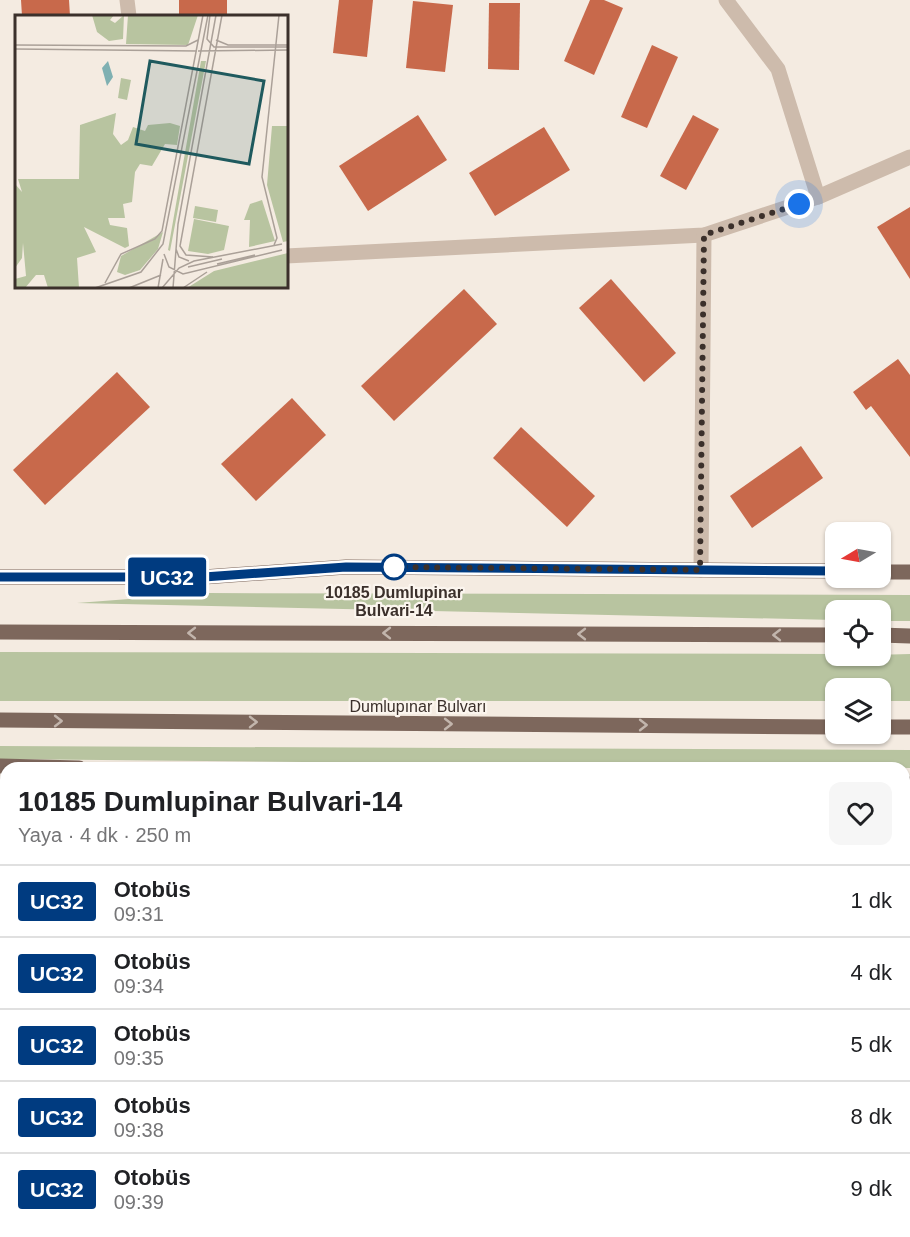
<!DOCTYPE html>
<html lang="tr">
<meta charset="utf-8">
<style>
:root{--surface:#fff;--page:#f6f6f6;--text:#202124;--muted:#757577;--line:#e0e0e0}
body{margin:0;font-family:Arial,sans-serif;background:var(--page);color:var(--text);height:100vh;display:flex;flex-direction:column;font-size:22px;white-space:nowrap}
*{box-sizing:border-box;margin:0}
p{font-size:20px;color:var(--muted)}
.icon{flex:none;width:33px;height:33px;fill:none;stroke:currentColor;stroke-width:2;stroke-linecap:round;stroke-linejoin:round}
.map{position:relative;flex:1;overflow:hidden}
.panel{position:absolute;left:0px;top:762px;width:910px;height:476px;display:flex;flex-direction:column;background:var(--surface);border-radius:18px 18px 0 0;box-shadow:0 2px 4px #0004}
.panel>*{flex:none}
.badge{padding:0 12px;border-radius:4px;font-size:21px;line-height:39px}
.needle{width:39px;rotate:260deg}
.fabs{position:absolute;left:825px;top:522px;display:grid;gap:12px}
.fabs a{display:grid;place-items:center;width:66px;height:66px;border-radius:12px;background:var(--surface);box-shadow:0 2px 4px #0004;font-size:30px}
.you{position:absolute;width:30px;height:30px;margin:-15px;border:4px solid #fff;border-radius:50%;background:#1a73e8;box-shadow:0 0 0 9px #1a73e833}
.map>.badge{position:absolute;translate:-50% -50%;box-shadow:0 0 0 3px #fff}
.round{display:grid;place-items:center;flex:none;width:63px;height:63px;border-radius:12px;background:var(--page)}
.overview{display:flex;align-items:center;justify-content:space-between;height:102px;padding:0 18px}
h1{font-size:28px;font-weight:800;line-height:45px}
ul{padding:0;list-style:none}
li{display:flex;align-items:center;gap:18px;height:72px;padding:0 18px;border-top:2px solid var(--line)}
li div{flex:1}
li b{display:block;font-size:22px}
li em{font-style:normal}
li .badge{min-width:66px;font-weight:700;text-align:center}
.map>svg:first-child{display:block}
</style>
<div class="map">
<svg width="910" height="1237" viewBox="0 0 910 1237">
<rect width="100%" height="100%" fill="#f4ebe1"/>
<g fill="#b8c4a0">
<path d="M 207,593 L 910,595 L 910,621 L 881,621 L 880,610 L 836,610 L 835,620 L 77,603 Z"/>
<path d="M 0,652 L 835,654 L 836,656 L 910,654 L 910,701 L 881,701 L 880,688 L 836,688 L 835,701 L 0,701 Z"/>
<path d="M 0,746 L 910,750 L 910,768 L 0,759 Z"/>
<path d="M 905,940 L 910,941 L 910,1237 L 747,1237 L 748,1232 L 904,1232 Z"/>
</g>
<g fill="#c8694b">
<path d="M 21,0 L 69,0 L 70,16 L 22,16 Z"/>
<rect x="179" y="0" width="48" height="16"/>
<path d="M 339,0 L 373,0 L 367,57 L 333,53 Z"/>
<path d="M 590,0 L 604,0 L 623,8 L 594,75 L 564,61 Z"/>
<path d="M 413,1 L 453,5 L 445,72 L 406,68 Z"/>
<path d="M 489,3 L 520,3 L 519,70 L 488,69 Z"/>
<path d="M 652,45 L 678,57 L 647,128 L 621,117 Z"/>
<path d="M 418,115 L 447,160 L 368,211 L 339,166 Z"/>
<path d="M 693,115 L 719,129 L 686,190 L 660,176 Z"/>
<path d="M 544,127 L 570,170 L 495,216 L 469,173 Z"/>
<path d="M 910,207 L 910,279 L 877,227 Z"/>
<path d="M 611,279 L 676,353 L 644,382 L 579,308 Z"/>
<path d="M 464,289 L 497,324 L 394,421 L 361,386 Z"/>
<path d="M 898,359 L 910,375 L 910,457 L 871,406 L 866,410 L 853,392 Z"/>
<path d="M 117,372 L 150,407 L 45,505 L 13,470 Z"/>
<path d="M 292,398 L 326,435 L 256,501 L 221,464 Z"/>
<path d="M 521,427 L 595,496 L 567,527 L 493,458 Z"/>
<path d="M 801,446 L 823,478 L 752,528 L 730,496 Z"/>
</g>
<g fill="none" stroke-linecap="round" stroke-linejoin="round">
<g stroke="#cdbbac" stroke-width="15">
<path d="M 127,0 L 129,16"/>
<path d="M 726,0 L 778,69 L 818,197"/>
<path d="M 286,256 L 704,235 L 818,197 L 910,157"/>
<path d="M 701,570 L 704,235"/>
<path d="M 627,1232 L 630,1237"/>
<path d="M 477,1237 L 477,1232"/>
</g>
<g stroke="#7d675c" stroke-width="15">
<path d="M 880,572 L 910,572"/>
<path d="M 0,577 L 204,577 L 346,567 L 836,571"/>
<path d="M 0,632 L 836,635"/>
<path d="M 880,635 L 910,636"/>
<path d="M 0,720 L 836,727"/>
<path d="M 880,727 L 910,727"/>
<path d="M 0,766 L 79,768"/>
<path d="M 904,784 L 910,784"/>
</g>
</g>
<defs><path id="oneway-chevron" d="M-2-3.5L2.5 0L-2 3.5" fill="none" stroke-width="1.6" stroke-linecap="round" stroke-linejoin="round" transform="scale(1.5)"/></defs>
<g stroke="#c2b5ac">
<use href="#oneway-chevron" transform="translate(192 633) rotate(-180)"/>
<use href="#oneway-chevron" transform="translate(387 633) rotate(-180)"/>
<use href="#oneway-chevron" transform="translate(582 634) rotate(-180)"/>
<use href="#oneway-chevron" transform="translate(777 635) rotate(-180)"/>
<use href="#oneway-chevron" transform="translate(58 721)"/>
<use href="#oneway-chevron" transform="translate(253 722)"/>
<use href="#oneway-chevron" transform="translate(448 724)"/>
<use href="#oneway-chevron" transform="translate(643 725)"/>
</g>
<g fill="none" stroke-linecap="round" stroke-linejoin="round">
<g stroke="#fff" stroke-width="14">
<path id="line" d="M 0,577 L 204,577 L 346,567 L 836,571"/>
</g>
<use href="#line" stroke="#003b80" stroke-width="9"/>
<path stroke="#3b302b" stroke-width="6" stroke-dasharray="0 10.8" d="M 394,567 L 700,570 L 704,235 L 799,204"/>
</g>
<circle fill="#fff" stroke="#003b80" stroke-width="3" cx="394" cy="567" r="12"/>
<g text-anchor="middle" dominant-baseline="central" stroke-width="4.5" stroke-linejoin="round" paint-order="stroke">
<g font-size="16" font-weight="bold" fill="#3b302b" stroke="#fbf5ee">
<text x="394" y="592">10185 Dumlupinar<tspan x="394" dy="18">Bulvari-14</tspan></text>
</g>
<g font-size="16" fill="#3b302b" stroke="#fbf5ee">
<text x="418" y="706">Dumlupınar Bulvarı</text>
</g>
</g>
<g transform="translate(15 15)">
<rect width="273" height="273" fill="#f4ebe1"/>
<path d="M 77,0 L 99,0 L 95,5 L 100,8 L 109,0 L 108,24 L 94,26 L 82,17 ZM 113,0 L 183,0 L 173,30 L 111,29 ZM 186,46 L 191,46 L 155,236 L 153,235 ZM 106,63 L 116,65 L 112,85 L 103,83 ZM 101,98 L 98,119 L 106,130 L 113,125 L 118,112 L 130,116 L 133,110 L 155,108 L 165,111 L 162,130 L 150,129 L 137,151 L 125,149 L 120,157 L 117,187 L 108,189 L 110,203 L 93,203 L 95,210 L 112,213 L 114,231 L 110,233 L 69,212 L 81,237 L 62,243 L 64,273 L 33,273 L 29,260 L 21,260 L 10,273 L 0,273 L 0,264 L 11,261 L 8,228 L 7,243 L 0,253 L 0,169 L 7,177 L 3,164 L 64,164 L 65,110 ZM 257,111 L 273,111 L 273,226 L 268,227 L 252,170 ZM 247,185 L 260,226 L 234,232 L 235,205 L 229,205 L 235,189 ZM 180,191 L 203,195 L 201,207 L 178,203 ZM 179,204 L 214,211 L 209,235 L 193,239 L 173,236 ZM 148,217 L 143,234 L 125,255 L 110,260 L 102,257 L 106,241 ZM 273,238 L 273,273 L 172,273 L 199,256 Z" fill="#b8c4a0"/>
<path d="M 93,46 L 98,62 L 92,71 L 87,53 Z" fill="#7fb0b2"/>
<path fill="none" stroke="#aaa098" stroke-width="1.5" d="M 195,0 L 192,24 L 199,32 L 273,32M 201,25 L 213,30 L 273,30M 0,30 L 171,31 L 183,25M 0,34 L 182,36M 183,36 L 273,35M 259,230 L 262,223 L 247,162 L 264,0M 161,234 L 164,242 L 174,246M 149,239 L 154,252 L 168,259 L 267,235M 198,242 L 171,240 L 165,231 L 207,0M 202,249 L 240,240M 173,252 L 207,244M 90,268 L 106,239 L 140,224 L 147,216 L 188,0M 80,273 L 126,257 L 148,229 L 193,0M 114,273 L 146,260M 143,273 L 148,244M 147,273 L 164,253 L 179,246 L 267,229M 158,273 L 163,209 L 201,0M 168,273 L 192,257"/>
<path fill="#1f5a5e" fill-opacity="0.15" stroke="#1f5a5e" stroke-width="3" d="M 135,46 L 249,66 L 234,149 L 121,129 Z"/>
<rect width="273" height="273" fill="none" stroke="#3b302b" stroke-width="3"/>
</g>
</svg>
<div class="fabs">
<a><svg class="needle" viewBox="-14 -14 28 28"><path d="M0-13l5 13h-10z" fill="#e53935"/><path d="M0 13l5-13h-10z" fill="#757577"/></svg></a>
<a><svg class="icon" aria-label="locate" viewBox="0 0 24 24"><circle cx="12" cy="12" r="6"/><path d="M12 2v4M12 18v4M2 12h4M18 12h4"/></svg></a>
<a><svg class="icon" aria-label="layers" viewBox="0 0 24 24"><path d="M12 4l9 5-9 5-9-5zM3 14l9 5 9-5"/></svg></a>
</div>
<div class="you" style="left:799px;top:204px"></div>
<b class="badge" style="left:167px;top:577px;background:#003b80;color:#fff">UC32</b>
<section class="panel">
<div class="overview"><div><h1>10185 Dumlupinar Bulvari-14</h1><p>Yaya · 4 dk · 250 m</p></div><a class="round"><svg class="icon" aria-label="heart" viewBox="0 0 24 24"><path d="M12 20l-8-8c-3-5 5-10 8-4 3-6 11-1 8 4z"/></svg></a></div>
<ul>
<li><span class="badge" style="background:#003b80;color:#fff">UC32</span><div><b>Otobüs</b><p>09:31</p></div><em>1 dk</em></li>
<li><span class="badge" style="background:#003b80;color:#fff">UC32</span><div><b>Otobüs</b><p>09:34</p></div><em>4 dk</em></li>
<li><span class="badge" style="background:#003b80;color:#fff">UC32</span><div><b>Otobüs</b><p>09:35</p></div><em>5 dk</em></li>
<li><span class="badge" style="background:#003b80;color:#fff">UC32</span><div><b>Otobüs</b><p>09:38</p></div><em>8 dk</em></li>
<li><span class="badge" style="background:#003b80;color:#fff">UC32</span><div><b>Otobüs</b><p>09:39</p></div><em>9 dk</em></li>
</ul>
</section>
</div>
